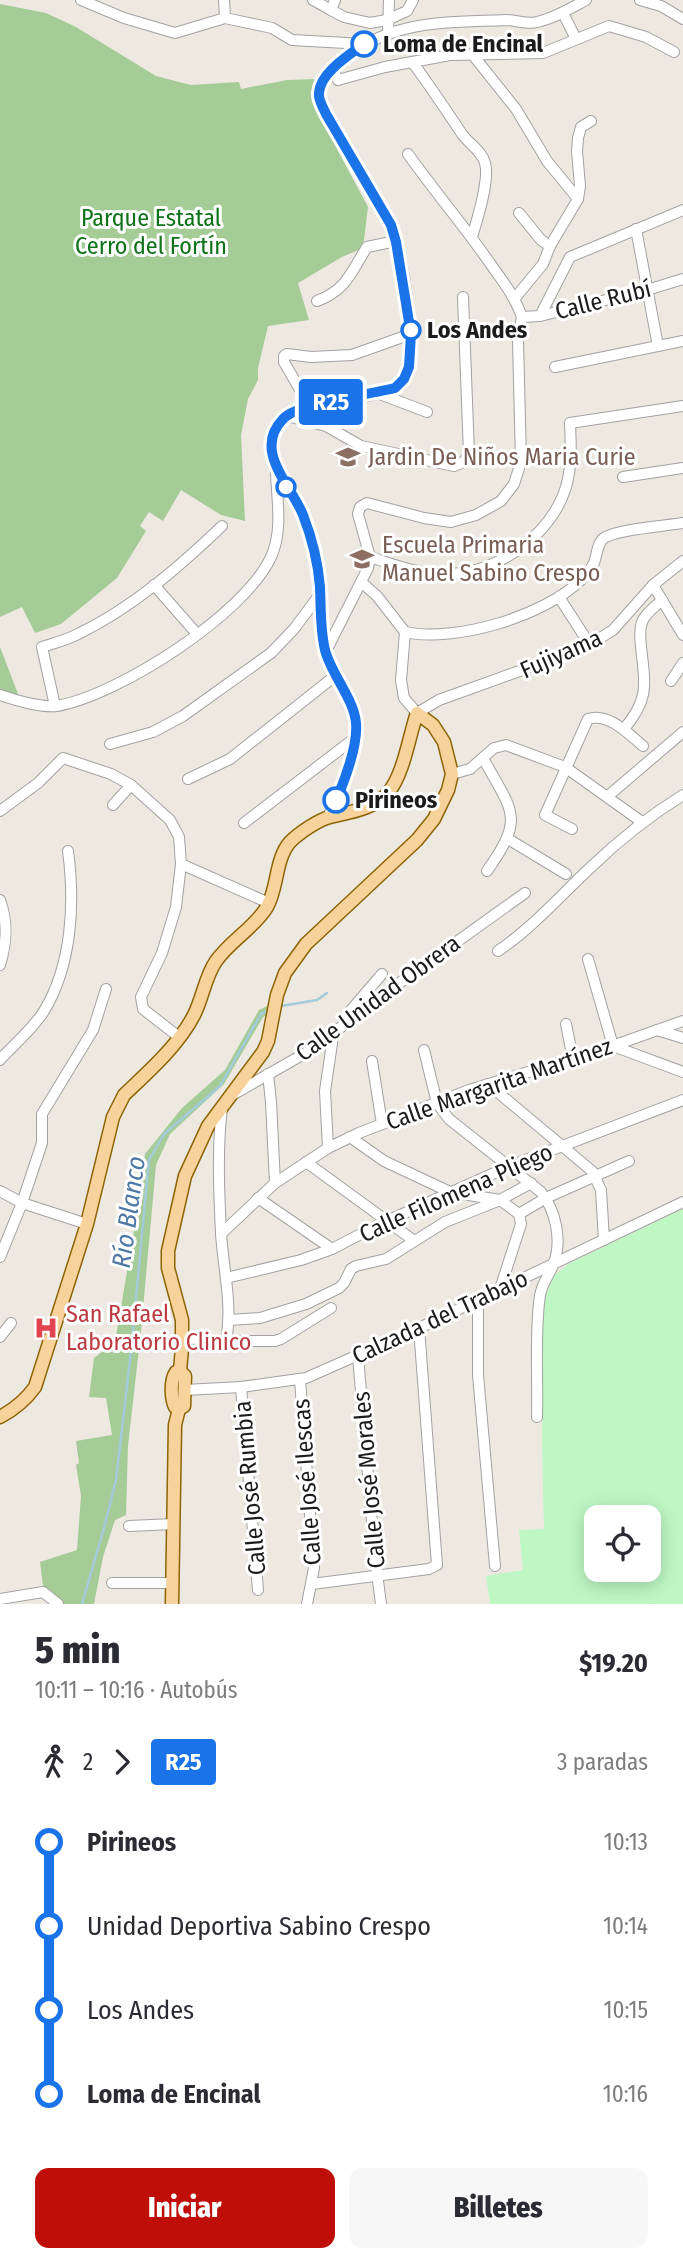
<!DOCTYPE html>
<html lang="es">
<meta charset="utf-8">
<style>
:root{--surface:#fff;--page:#f7f7f7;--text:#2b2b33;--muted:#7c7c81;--accent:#bf0d08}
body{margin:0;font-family:"Fira Sans Condensed",sans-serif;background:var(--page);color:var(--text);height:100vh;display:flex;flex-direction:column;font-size:26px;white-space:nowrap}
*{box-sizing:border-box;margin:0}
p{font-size:23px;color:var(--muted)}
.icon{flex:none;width:38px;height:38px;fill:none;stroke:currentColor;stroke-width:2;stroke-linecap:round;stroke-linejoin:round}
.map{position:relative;height:1604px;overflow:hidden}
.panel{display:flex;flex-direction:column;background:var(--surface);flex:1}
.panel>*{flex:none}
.badge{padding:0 14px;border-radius:5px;font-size:24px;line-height:46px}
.tools{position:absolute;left:584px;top:1505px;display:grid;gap:14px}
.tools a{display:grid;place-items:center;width:77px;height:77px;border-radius:14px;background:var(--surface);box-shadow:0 4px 18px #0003;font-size:35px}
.map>.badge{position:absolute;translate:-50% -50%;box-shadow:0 0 0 4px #fff}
.legs{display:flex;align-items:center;gap:10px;height:77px;padding:0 35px;font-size:23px}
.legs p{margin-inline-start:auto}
.head{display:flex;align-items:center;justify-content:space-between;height:119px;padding:0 35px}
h1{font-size:38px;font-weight:800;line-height:52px}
.button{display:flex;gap:14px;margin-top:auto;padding:14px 35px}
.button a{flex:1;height:80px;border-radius:14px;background:var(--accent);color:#fff;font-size:28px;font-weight:800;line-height:80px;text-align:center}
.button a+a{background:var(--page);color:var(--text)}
ul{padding:0 35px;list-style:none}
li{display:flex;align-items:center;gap:24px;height:84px;font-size:26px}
li i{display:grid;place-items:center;width:10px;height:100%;margin:0 9px;background:currentColor}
li i::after{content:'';width:18px;height:18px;margin:-9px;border:5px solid;border-radius:50%;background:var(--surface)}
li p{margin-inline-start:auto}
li:first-child i{background:linear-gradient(#0000 50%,currentColor 0)}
li:last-child i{background:linear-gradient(currentColor 50%,#0000 0)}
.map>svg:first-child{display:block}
</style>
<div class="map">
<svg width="683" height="1604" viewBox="0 0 683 1604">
<rect width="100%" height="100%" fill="#ede9e1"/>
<g fill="#a5cb97">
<path d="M 0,4 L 46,13 L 76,27 L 156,76 L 191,85 L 239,82 L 241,89 L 287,80 L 317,79 L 316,103 L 338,151 L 368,207 L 363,248 L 342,257 L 298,283 L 309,320 L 268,326 L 258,368 L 258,380 L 248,399 L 241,435 L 245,521 L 221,515 L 181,490 L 163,521 L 149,512 L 140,526 L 146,531 L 117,578 L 61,624 L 35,633 L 22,607 L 0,617 Z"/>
<path d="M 0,647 L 20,699 L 0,692 Z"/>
<path d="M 273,1003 L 272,1012 L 263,1017 L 224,1084 L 170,1134 L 156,1165 L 141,1331 L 128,1446 L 126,1515 L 115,1520 L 103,1557 L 94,1604 L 61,1604 L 43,1586 L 40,1562 L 77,1550 L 81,1496 L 76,1465 L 79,1463 L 76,1441 L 112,1435 L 106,1398 L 89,1397 L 94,1358 L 115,1342 L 136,1219 L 145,1154 L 182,1108 L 225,1070 L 259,1010 Z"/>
</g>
<path fill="#bef7c4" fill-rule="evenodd" d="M 683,1209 L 683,1604 L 490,1604 L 486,1576 L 523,1570 L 519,1530 L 544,1529 L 542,1444 L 543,1306 L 552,1278 L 568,1264 ZM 597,1517 L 649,1517 L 649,1570 L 597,1570 Z"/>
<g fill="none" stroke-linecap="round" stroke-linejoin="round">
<g stroke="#a3cbd9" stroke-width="2.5">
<path d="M 281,1006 L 317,1000 L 327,993"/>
<path d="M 82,1604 L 104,1528 L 116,1480 L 131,1351 L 149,1160 L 164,1134 L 220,1086 L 261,1014 L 268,1011"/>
</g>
<g stroke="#a2a2a2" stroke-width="12">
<g id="minor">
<path d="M 81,0 L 124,18 L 175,33 L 225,18 L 272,28 L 292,40 L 364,44"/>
<path d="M 224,0 L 225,18"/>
<path d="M 313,0 L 331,10"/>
<path d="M 335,0 L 331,10 L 344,17 L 370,23 L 387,20 L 407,11 L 413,0"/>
<path d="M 640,0 L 661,6 L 683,19"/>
<path d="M 563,13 L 576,39"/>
<path d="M 388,33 L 389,0"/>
<path d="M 472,54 L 516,109 L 547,161 L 578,199"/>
<path d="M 413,63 C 430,86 446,110 462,134 C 469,144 482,151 485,163 C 490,180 477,220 472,237"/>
<path d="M 332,68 L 338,80 L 385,67 L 450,55 L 543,53 L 609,26 L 646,37 L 674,52"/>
<path d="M 408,154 C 435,192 465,227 492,266 C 504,283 515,297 522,317"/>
<path d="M 519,213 L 541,240 L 550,246"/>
<path d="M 636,229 L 658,346"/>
<path d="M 515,298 L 543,264 L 550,246 L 578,199 L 580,186 L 577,151 L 578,138 L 581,127 L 591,121"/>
<path d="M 317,301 C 347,290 351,272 367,247 L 396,241"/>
<path d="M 540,316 L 570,257 L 683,210"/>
<path d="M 522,317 L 540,316 L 647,290 L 683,279"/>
<path d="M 555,367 L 683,341"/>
<path d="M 377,393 L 427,412"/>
<path d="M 310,407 L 284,362 L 284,356 L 287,354 L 311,357 L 352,355 L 411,334"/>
<path d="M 287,416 L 326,426 L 361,446 L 454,466 L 464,462 L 469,454 L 463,297"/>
<path d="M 623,477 L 683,468"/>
<path d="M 370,557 C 395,565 421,575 448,574 C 498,573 551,535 566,487 C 572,466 571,445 570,423 L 683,406"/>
<path d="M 361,582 L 377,596 L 405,632 L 401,680 L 404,698 L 417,713 L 439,700 L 586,647 L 613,630 L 653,585 L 683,561"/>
<path d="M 154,585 L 197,634"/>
<path d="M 653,585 L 683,635"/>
<path d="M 559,597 L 590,645"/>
<path d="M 405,632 C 455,643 544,616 581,580 C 586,575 591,569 594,563 C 597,555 597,543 604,538 C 617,529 665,526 683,523"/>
<path d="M 326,651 L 368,568 L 370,557 L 358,514 L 360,507 L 367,503 L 424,518 L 451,522 L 476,515 L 501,501 L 514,484 L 521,462 L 518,340 L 522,317"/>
<path d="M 671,681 L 683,663"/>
<path d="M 0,695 C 14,700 42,708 57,706 C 119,695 245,614 271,557 C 283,531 277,500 276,473"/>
<path d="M 55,706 L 42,647 C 54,643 67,640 78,634 C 132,608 179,567 222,526"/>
<path d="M 624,729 C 650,698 645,684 641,647 C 640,638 639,627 643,620 C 647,612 656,606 662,600"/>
<path d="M 110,744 L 153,732 L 183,716 L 271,653 L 294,629 L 320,594"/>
<path d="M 483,758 C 512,812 526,816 487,871"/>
<path d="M 452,774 L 470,769 L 494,748 L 506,745 L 565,767 L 642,822"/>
<path d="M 188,779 L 230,759 L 335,676"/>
<path d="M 608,796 L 683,732"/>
<path d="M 113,805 L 131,785"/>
<path d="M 0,811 L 38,783 L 63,758 L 111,774 L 131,785 L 170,820 L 179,837 L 181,864 L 176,907 L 162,953 L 141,997 L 143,1009 L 179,1037"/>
<path d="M 328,817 C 340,790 364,741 353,711 C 349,700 342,689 336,678 C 328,662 324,645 321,628 C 317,598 322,567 312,538 C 308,528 305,517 300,508 C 288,488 274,472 272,447 C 269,387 380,411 403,380 C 420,356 403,250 390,224 C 372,186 347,150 325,114 C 316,92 319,79 338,63 C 392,19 440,23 506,20 C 516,20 528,25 537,22 C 555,18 571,8 586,0"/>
<path d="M 244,823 L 355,738"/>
<path d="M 572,829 L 545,815 L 588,719 C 608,712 629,734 643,746"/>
<path d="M 508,839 L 566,874"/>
<path d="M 181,864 L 269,903"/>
<path d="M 0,900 C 8,922 7,942 0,965"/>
<path d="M 498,951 C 532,928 560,896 590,868 C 619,840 649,816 683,795"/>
<path d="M 588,959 L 613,1046 L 683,1072"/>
<path d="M 346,1016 L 382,974"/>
<path d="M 566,1024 L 573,1059"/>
<path d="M 657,1030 L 683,1038"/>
<path d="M 424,1050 L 437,1103 L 449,1119 L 541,1192 C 556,1211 562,1240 554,1263 C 548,1278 540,1285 539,1303 C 535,1341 538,1379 537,1417"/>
<path d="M 0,1060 C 14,1044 33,1029 44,1011 C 72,965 75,903 68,851"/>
<path d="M 372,1061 L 382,1124"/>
<path d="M 268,1074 L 271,1102 L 275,1183"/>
<path d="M 488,1084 L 592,1171 L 601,1190 L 604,1240"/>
<path d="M 234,1094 L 316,1047 L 370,1004 L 525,893"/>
<path d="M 222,1108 C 217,1149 219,1191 221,1233 C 223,1268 233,1305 226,1341"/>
<path d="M 350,1137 L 384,1161 L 450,1192 L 500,1200 L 519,1214 L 521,1224 L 500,1289"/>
<path d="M 328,1148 L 325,1091 L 334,1030"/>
<path d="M 306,1162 L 413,1240"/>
<path d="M 0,1191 L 22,1203 L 87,1224"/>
<path d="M 258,1198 L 332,1249"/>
<path d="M 519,1214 L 546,1198 L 629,1161"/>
<path d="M 221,1234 L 275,1183 L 328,1148 L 359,1133 L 469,1090 L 604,1049 L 683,1021"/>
<path d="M 0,1257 L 22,1203 L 42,1143 L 42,1114 L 93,1030 L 106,989"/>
<path d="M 226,1278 L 301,1260 L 332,1249 L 378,1225 L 510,1166 L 683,1100"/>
<path d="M 478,1300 L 478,1375 L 495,1566"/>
<path d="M 229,1320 L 260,1318 L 306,1304 L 339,1288 L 344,1283 L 351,1269 L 356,1266 L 386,1259 L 445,1222 L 500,1200 L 531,1183"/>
<path d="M 0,1337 L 11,1323"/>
<path d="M 182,1338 L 226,1341 L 275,1341 L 281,1339 L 331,1308"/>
<path d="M 358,1356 L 375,1558 L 381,1604"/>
<path d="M 300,1380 L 314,1568 L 307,1604"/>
<path d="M 241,1387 L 258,1590"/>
<path d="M 185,1390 L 241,1387 L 306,1378 L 419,1328 L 683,1202"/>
<path d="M 129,1526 L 174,1524"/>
<path d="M 112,1583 L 172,1583"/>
<path d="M 312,1584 L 429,1569 L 437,1565 L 419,1328"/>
<path d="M 0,1599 L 43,1592 L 58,1604"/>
</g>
</g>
<g stroke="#8d6406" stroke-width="15">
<g id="major">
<path d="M 179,1409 L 175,1407 C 171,1399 170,1380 176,1372 L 180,1371"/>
<path d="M 179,1409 L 184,1406 L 185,1376 L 180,1371"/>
<path d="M 0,1417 C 15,1409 25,1401 35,1387 L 87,1224 L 113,1117 L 124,1095 C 149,1071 178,1046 194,1015 C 203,997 205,977 216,961 C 231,940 254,928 267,907 C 278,888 275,859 290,842 C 299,833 318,820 330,817 C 350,812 374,809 388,793 C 404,774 409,736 417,713 L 433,725 L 444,742 L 452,774 L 448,790 L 434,819 L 417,840 L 306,944 L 285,973 L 277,995 L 268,1041 L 263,1052 L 208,1126 L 185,1176 L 168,1251 L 168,1268 L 182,1320 L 182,1348 L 180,1371"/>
<path d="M 172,1604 L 175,1425 L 179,1409"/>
</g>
</g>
<use href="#minor" stroke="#fff" stroke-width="10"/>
<use href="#major" stroke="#f8d29b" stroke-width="12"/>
</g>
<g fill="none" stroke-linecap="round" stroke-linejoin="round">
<g stroke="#fff" stroke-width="16">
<path id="line-1" d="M 336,800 C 345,780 358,745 356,723 C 354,699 331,674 325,650 C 320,629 321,608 320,587 C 318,562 312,538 303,515 C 292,486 252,451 283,419 C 299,402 369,395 395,388 L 404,379 L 409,367 L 411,334 L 396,242 L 391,225 L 326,114 C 323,107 318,100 319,93 C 320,73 349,55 364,44"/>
</g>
<use href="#line-1" stroke="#1a73e8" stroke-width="10"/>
</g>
<defs>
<g id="school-bare" transform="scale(1.89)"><path d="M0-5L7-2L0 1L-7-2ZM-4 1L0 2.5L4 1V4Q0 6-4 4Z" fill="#8d6e63" stroke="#fff" stroke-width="2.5" paint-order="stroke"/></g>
<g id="hospital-bare" transform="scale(1.89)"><path d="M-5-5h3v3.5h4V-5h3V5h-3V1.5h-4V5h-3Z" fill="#e0444e" stroke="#fff" stroke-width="2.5" paint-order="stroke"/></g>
</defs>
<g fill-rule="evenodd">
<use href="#school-bare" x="348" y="457"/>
<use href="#school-bare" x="362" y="559"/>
<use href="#hospital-bare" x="46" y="1328"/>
</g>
<g fill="#fff" stroke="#1a73e8" stroke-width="3.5">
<circle cx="364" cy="44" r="12"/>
<circle cx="411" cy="330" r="9"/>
<circle cx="286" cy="487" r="9"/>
<circle cx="336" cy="800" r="12"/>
</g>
<g text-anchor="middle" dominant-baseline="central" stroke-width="6" stroke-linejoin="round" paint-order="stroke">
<g font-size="24" font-weight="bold" fill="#1b1b1b" stroke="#fff" text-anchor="start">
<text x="383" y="44">Loma de Encinal</text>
<text x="427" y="330">Los Andes</text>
<text x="355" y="800">Pirineos</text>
</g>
<g font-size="24" fill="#0f731a" stroke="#fff">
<text x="151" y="218">Parque Estatal<tspan x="151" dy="28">Cerro del Fortín</tspan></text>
</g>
<g font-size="24" fill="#1b1b1b" stroke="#fff">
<text transform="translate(603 300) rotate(-14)">Calle Rubí</text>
<text transform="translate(561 654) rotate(-24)">Fujiyama</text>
<text transform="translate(378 998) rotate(-36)">Calle Unidad Obrera</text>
<text transform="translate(499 1084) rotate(-19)">Calle Margarita Martínez</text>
<text transform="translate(456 1193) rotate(-24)">Calle Filomena Pliego</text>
<text transform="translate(440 1317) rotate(-25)">Calzada del Trabajo</text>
<text transform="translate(369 1480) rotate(-95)">Calle José Morales</text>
<text transform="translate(307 1482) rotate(-94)">Calle José Ilescas</text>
<text transform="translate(250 1488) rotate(-95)">Calle José Rumbia</text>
</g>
<g font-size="24" fill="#785e54" stroke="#fff" text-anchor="start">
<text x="368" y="457">Jardin De Niños Maria Curie</text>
<text x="382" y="545">Escuela Primaria<tspan x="382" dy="28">Manuel Sabino Crespo</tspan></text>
</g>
<g font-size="24" fill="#be3a42" stroke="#fff" text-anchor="start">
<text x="66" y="1314">San Rafael<tspan x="66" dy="28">Laboratorio Clinico</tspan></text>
</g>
<g font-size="26" font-style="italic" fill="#4c77a6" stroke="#fff">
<text transform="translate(129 1212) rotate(-82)">Río Blanco</text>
</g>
</g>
</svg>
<div class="tools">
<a><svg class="icon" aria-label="locate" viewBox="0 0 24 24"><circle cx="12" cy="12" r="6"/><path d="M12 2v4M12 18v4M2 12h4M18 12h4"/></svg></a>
</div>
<b class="badge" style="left:331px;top:402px;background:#1a73e8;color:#fff">R25</b>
</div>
<section class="panel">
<div class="head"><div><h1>5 min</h1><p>10:11 – 10:16 · Autobús</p></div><b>$19.20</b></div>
<div class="legs"><svg class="icon" aria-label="walk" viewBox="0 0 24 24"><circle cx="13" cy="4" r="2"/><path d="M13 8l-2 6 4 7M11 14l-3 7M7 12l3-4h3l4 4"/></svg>2<svg class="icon" aria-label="forward" viewBox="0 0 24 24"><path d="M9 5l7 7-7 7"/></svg><b class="badge" style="background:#1a73e8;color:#fff">R25</b><p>3 paradas</p></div>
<ul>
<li><i style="color:#1a73e8"></i><b>Pirineos</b><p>10:13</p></li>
<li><i style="color:#1a73e8"></i><span>Unidad Deportiva Sabino Crespo</span><p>10:14</p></li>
<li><i style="color:#1a73e8"></i><span>Los Andes</span><p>10:15</p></li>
<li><i style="color:#1a73e8"></i><b>Loma de Encinal</b><p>10:16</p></li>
</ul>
<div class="button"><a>Iniciar</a><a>Billetes</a></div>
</section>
